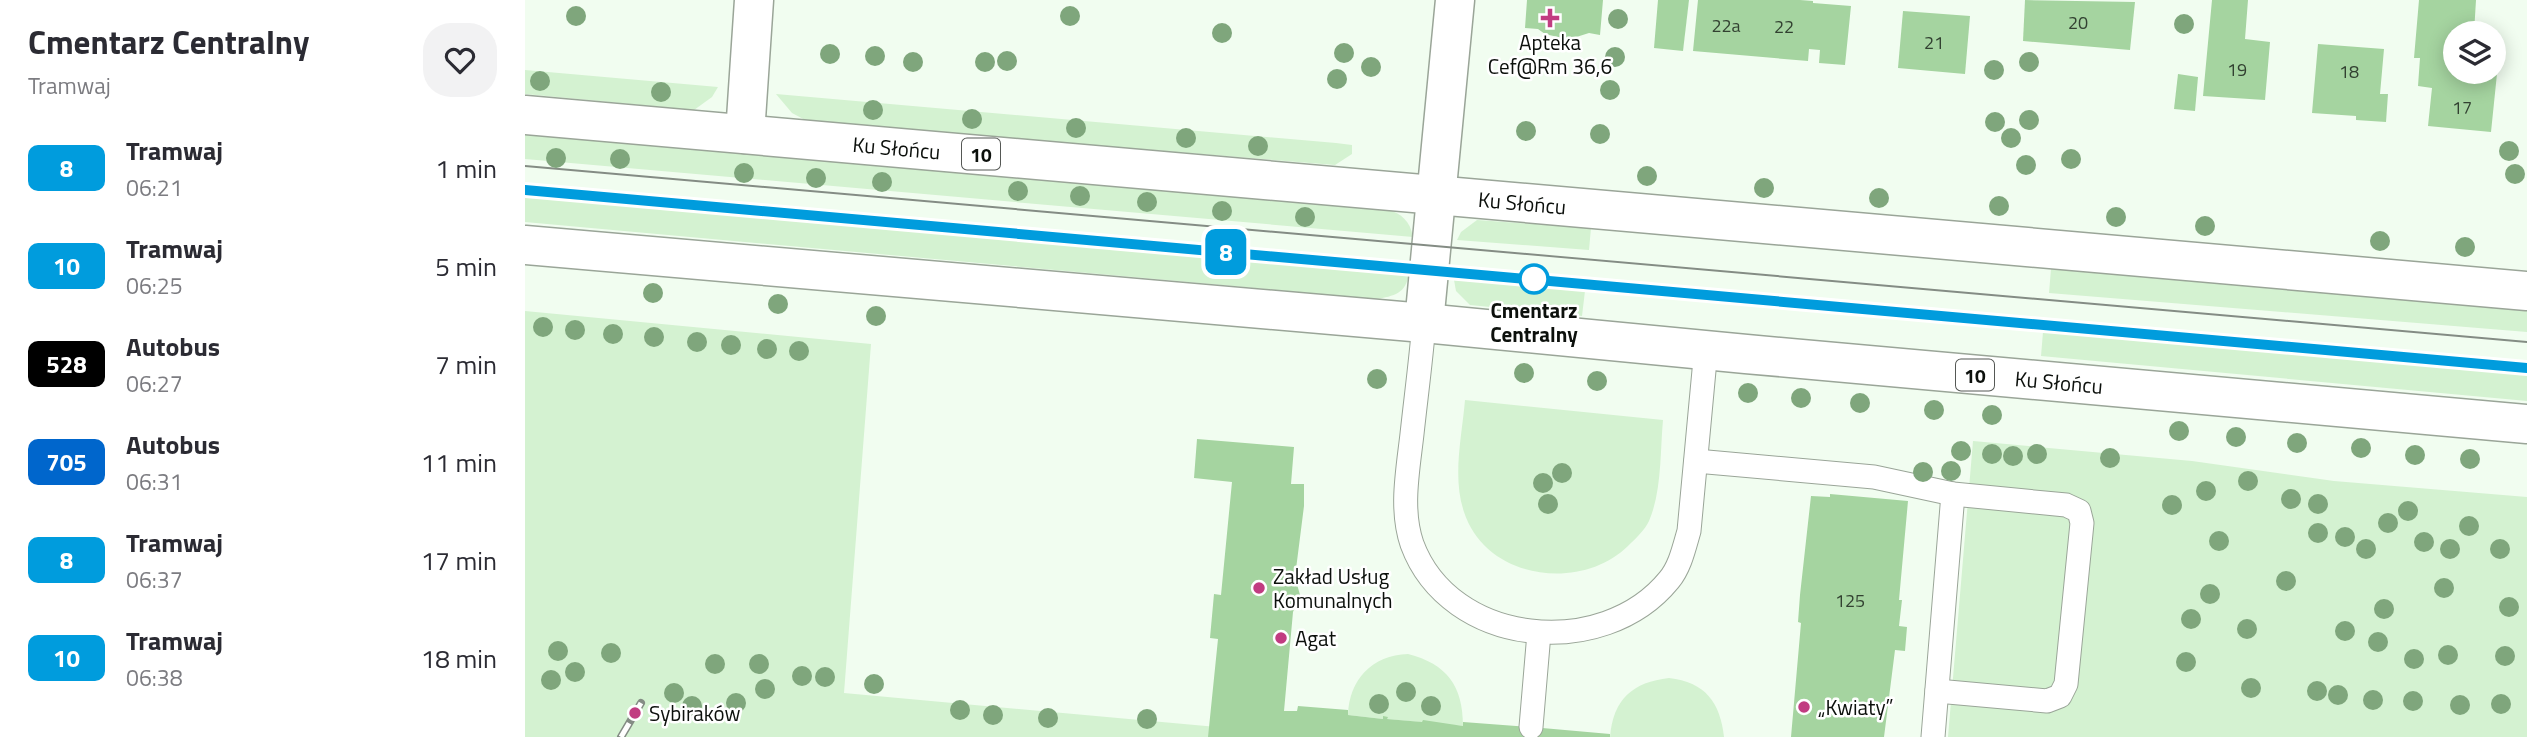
<!DOCTYPE html>
<html lang="pl">
<meta charset="utf-8">
<style>
:root{--surface:#fff;--page:#f2f2f3;--text:#2b2b33;--muted:#7c7c81}
body{margin:0;font-family:"Titillium Web",sans-serif;background:var(--page);color:var(--text);height:100vh;display:flex;flex-direction:column;font-size:26px;white-space:nowrap}
*{box-sizing:border-box;margin:0}
p{font-size:23px;color:var(--muted)}
.icon{flex:none;width:38px;height:38px;fill:none;stroke:currentColor;stroke-width:2;stroke-linecap:round;stroke-linejoin:round}
.map{position:relative;flex:1;overflow:hidden}
.details{display:flex;flex-direction:column;background:var(--surface);width:525px}
.details>*{flex:none}
.badge{padding:0 14px;border-radius:10px;font-size:24px;line-height:46px}
.tools{position:absolute;left:1918px;top:21px;display:grid;gap:14px}
.tools a{display:grid;place-items:center;width:63px;height:63px;border-radius:50%;background:var(--surface);box-shadow:0 4px 18px #0003;font-size:35px}
.map>.badge{position:absolute;translate:-50% -50%;box-shadow:0 0 0 4px #fff}
.round{display:grid;place-items:center;flex:none;width:74px;height:74px;border-radius:28px;background:var(--page)}
.overview{display:flex;align-items:center;justify-content:space-between;height:119px;padding:0 28px}
h1{font-size:33px;font-weight:700;line-height:52px}
ul{padding:0;list-style:none}
li{display:flex;align-items:center;gap:21px;height:98px;padding:0 28px}
li div{flex:1}
li b{display:block;font-size:26px}
li em{font-style:normal}
li .badge{min-width:77px;font-weight:700;text-align:center}
main{display:flex;flex:1;min-height:0}
.map>svg:first-child{display:block}
</style>
<main>
<section class="details">
<div class="overview"><div><h1>Cmentarz Centralny</h1><p>Tramwaj</p></div><a class="round"><svg class="icon" aria-label="heart" viewBox="0 0 24 24"><path d="M12 20l-8-8c-3-5 5-10 8-4 3-6 11-1 8 4z"/></svg></a></div>
<ul>
<li><span class="badge" style="background:#009cdd;color:#fff">8</span><div><b>Tramwaj</b><p>06:21</p></div><em>1 min</em></li>
<li><span class="badge" style="background:#009cdd;color:#fff">10</span><div><b>Tramwaj</b><p>06:25</p></div><em>5 min</em></li>
<li><span class="badge" style="background:#000;color:#fff">528</span><div><b>Autobus</b><p>06:27</p></div><em>7 min</em></li>
<li><span class="badge" style="background:#06c;color:#fff">705</span><div><b>Autobus</b><p>06:31</p></div><em>11 min</em></li>
<li><span class="badge" style="background:#009cdd;color:#fff">8</span><div><b>Tramwaj</b><p>06:37</p></div><em>17 min</em></li>
<li><span class="badge" style="background:#009cdd;color:#fff">10</span><div><b>Tramwaj</b><p>06:38</p></div><em>18 min</em></li>
</ul>
</section>
<div class="map">
<svg width="2002" height="737" viewBox="0 0 2002 737">
<rect width="100%" height="100%" fill="#f1fdf0"/>
<g fill="#d4f2d1">
<path d="M 0,70 L 193,87 L 187,97 L 169,110 L 0,94 Z"/>
<path d="M 251,94 L 811,143 L 827,145 L 827,154 L 810,165 L 284,122 L 267,113 Z"/>
<path d="M 0,132 L 862,209 C 877,214 885,221 888,237 L 0,159 Z"/>
<path d="M 0,197 L 884,273 C 881,294 869,296 851,299 L 0,222 Z"/>
<path d="M 952,220 L 1066,228 L 1064,250 L 932,240 L 936,232 Z"/>
<path d="M 1526,269 L 2002,311 L 2002,332 L 1524,293 Z"/>
<path d="M 929,280 L 1060,291 L 1057,316 L 945,305 L 931,291 Z"/>
<path d="M 0,311 L 346,344 L 319,693 L 801,737 L 0,737 Z"/>
<path d="M 1518,332 L 2002,374 L 2002,401 L 1516,356 Z"/>
<path d="M 940,400 L 1138,420 C 1135,452 1137,491 1124,521 C 1120,530 1110,539 1103,546 C 1056,592 961,580 939,512 C 927,477 937,436 940,400 Z"/>
<path d="M 1448,441 L 1667,461 L 1809,481 L 2002,497 L 2002,737 L 1423,737 Z"/>
<path d="M 883,654 C 922,664 938,686 938,726 L 862,719 L 862,717 L 858,717 L 858,719 L 823,715 C 824,680 847,655 883,654 Z"/>
<path d="M 1144,678 C 1180,682 1195,702 1199,737 L 1085,737 C 1088,699 1108,682 1144,678 Z"/>
</g>
<g fill="#a5d4a0">
<path d="M 1002,0 L 1078,0 L 1075,35 L 1064,33 L 1045,39 L 1037,38 L 1020,34 L 1013,29 L 1000,28 Z"/>
<path d="M 1133,0 L 1164,0 L 1158,51 L 1129,48 Z"/>
<path d="M 1173,0 L 1275,0 L 1288,1 L 1288,3 L 1326,6 L 1320,65 L 1294,63 L 1295,50 L 1284,49 L 1283,61 L 1168,51 Z"/>
<path d="M 1500,0 L 1610,2 L 1605,50 L 1498,41 Z"/>
<path d="M 1687,0 L 1723,0 L 1720,39 L 1745,42 L 1740,100 L 1678,96 Z"/>
<path d="M 1894,0 L 1951,0 L 1949,33 L 1930,33 L 1930,72 L 1969,72 L 1969,64 L 1973,64 L 1966,132 L 1903,126 L 1907,88 L 1893,86 L 1895,58 L 1889,58 Z"/>
<path d="M 1378,11 L 1445,16 L 1440,74 L 1373,68 Z"/>
<path d="M 1793,44 L 1859,49 L 1855,94 L 1863,94 L 1861,122 L 1831,120 L 1831,116 L 1787,113 Z"/>
<path d="M 1653,74 L 1673,77 L 1670,111 L 1649,109 Z"/>
<path d="M 672,439 L 769,447 L 766,484 L 779,484 L 779,506 L 770,577 L 775,595 L 768,612 L 759,711 L 772,711 L 773,706 L 823,710 L 823,715 L 858,719 L 858,716 L 863,717 L 862,719 L 897,722 L 898,720 L 938,726 L 938,722 L 1006,727 L 1085,734 L 1085,737 L 683,737 L 693,639 L 685,638 L 689,594 L 696,595 L 707,482 L 669,478 Z"/>
<path d="M 1305,494 L 1383,501 L 1374,600 L 1377,600 L 1374,626 L 1382,627 L 1380,651 L 1370,650 L 1359,737 L 1266,737 L 1276,623 L 1273,622 L 1275,595 L 1286,496 L 1305,497 Z"/>
</g>
<g fill="none" stroke-linecap="round" stroke-linejoin="round">
<g stroke="#9aa598" stroke-width="25">
<g id="lane">
<path d="M 899,323 C 896,360 891,397 887,434 C 883,470 875,509 887,544 C 925,647 1078,661 1144,580 C 1155,567 1159,548 1164,531 L 1181,349"/>
<path d="M 1171,461 L 1349,477 L 1428,494 L 1541,505 L 1554,511 L 1557,523 L 1541,684 L 1535,696 L 1522,701 L 1412,691"/>
<path d="M 1006,727 L 1014,633"/>
<path d="M 1408,737 L 1428,494"/>
</g>
</g>
<g stroke="#9aa598" stroke-width="41">
<g id="street">
<path d="M 220,134 L 229,0"/>
<path d="M 899,323 L 930,0"/>
</g>
</g>
<g stroke="#9aa598" stroke-width="41">
<g id="primary">
<path id="s1" d="M 0,115 L 2002,291"/>
<path id="s2" d="M 0,245 L 899,323 L 1221,354 L 2002,424"/>
</g>
</g>
<use href="#lane" stroke="#fff" stroke-width="23"/>
<use href="#street" stroke="#fff" stroke-width="38"/>
<use href="#primary" stroke="#fff" stroke-width="38"/>
<g stroke="#848c84" stroke-width="2">
<path d="M 0,166 L 2002,342"/>
<path d="M 0,190 L 2002,368"/>
</g>
<g stroke="#848c84" stroke-width="8">
<path id="rail" d="M 96,737 L 116,703"/>
</g>
<use href="#rail" stroke="#fff" stroke-width="5" stroke-dasharray="16" stroke-linecap="butt"/>
</g>
<g fill="#7fa67c">
<circle cx="51" cy="16" r="10"/>
<circle cx="545" cy="16" r="10"/>
<circle cx="1093" cy="19" r="10"/>
<circle cx="1659" cy="24" r="10"/>
<circle cx="697" cy="33" r="10"/>
<circle cx="819" cy="53" r="10"/>
<circle cx="305" cy="54" r="10"/>
<circle cx="350" cy="56" r="10"/>
<circle cx="1090" cy="57" r="10"/>
<circle cx="482" cy="61" r="10"/>
<circle cx="388" cy="62" r="10"/>
<circle cx="460" cy="62" r="10"/>
<circle cx="1504" cy="62" r="10"/>
<circle cx="846" cy="67" r="10"/>
<circle cx="1469" cy="70" r="10"/>
<circle cx="812" cy="79" r="10"/>
<circle cx="15" cy="81" r="10"/>
<circle cx="1085" cy="90" r="10"/>
<circle cx="136" cy="92" r="10"/>
<circle cx="348" cy="110" r="10"/>
<circle cx="447" cy="119" r="10"/>
<circle cx="1504" cy="120" r="10"/>
<circle cx="1470" cy="122" r="10"/>
<circle cx="551" cy="128" r="10"/>
<circle cx="1001" cy="131" r="10"/>
<circle cx="1075" cy="134" r="10"/>
<circle cx="661" cy="138" r="10"/>
<circle cx="1486" cy="138" r="10"/>
<circle cx="733" cy="146" r="10"/>
<circle cx="1984" cy="151" r="10"/>
<circle cx="31" cy="158" r="10"/>
<circle cx="95" cy="159" r="10"/>
<circle cx="1546" cy="159" r="10"/>
<circle cx="1501" cy="165" r="10"/>
<circle cx="219" cy="173" r="10"/>
<circle cx="1990" cy="174" r="10"/>
<circle cx="1122" cy="176" r="10"/>
<circle cx="291" cy="178" r="10"/>
<circle cx="357" cy="182" r="10"/>
<circle cx="1239" cy="188" r="10"/>
<circle cx="493" cy="191" r="10"/>
<circle cx="555" cy="196" r="10"/>
<circle cx="1354" cy="198" r="10"/>
<circle cx="622" cy="202" r="10"/>
<circle cx="1474" cy="206" r="10"/>
<circle cx="697" cy="211" r="10"/>
<circle cx="780" cy="217" r="10"/>
<circle cx="1591" cy="217" r="10"/>
<circle cx="1680" cy="226" r="10"/>
<circle cx="1855" cy="241" r="10"/>
<circle cx="1940" cy="247" r="10"/>
<circle cx="128" cy="293" r="10"/>
<circle cx="253" cy="304" r="10"/>
<circle cx="351" cy="316" r="10"/>
<circle cx="18" cy="327" r="10"/>
<circle cx="50" cy="330" r="10"/>
<circle cx="88" cy="334" r="10"/>
<circle cx="129" cy="337" r="10"/>
<circle cx="172" cy="342" r="10"/>
<circle cx="206" cy="345" r="10"/>
<circle cx="242" cy="349" r="10"/>
<circle cx="274" cy="351" r="10"/>
<circle cx="999" cy="373" r="10"/>
<circle cx="852" cy="379" r="10"/>
<circle cx="1072" cy="381" r="10"/>
<circle cx="1223" cy="393" r="10"/>
<circle cx="1276" cy="398" r="10"/>
<circle cx="1335" cy="403" r="10"/>
<circle cx="1409" cy="410" r="10"/>
<circle cx="1467" cy="415" r="10"/>
<circle cx="1654" cy="431" r="10"/>
<circle cx="1711" cy="437" r="10"/>
<circle cx="1772" cy="443" r="10"/>
<circle cx="1836" cy="448" r="10"/>
<circle cx="1436" cy="451" r="10"/>
<circle cx="1467" cy="454" r="10"/>
<circle cx="1512" cy="454" r="10"/>
<circle cx="1890" cy="455" r="10"/>
<circle cx="1488" cy="456" r="10"/>
<circle cx="1585" cy="458" r="10"/>
<circle cx="1945" cy="459" r="10"/>
<circle cx="1426" cy="471" r="10"/>
<circle cx="1398" cy="472" r="10"/>
<circle cx="1037" cy="473" r="10"/>
<circle cx="1723" cy="481" r="10"/>
<circle cx="1018" cy="483" r="10"/>
<circle cx="1681" cy="491" r="10"/>
<circle cx="1766" cy="499" r="10"/>
<circle cx="1023" cy="504" r="10"/>
<circle cx="1793" cy="504" r="10"/>
<circle cx="1647" cy="505" r="10"/>
<circle cx="1883" cy="511" r="10"/>
<circle cx="1863" cy="523" r="10"/>
<circle cx="1944" cy="526" r="10"/>
<circle cx="1793" cy="533" r="10"/>
<circle cx="1820" cy="537" r="10"/>
<circle cx="1694" cy="541" r="10"/>
<circle cx="1899" cy="542" r="10"/>
<circle cx="1841" cy="549" r="10"/>
<circle cx="1925" cy="549" r="10"/>
<circle cx="1975" cy="549" r="10"/>
<circle cx="1761" cy="581" r="10"/>
<circle cx="1919" cy="588" r="10"/>
<circle cx="1685" cy="594" r="10"/>
<circle cx="1984" cy="607" r="10"/>
<circle cx="1859" cy="609" r="10"/>
<circle cx="1666" cy="619" r="10"/>
<circle cx="1722" cy="629" r="10"/>
<circle cx="1820" cy="631" r="10"/>
<circle cx="1853" cy="642" r="10"/>
<circle cx="33" cy="651" r="10"/>
<circle cx="86" cy="653" r="10"/>
<circle cx="1923" cy="655" r="10"/>
<circle cx="1980" cy="656" r="10"/>
<circle cx="1889" cy="659" r="10"/>
<circle cx="1661" cy="662" r="10"/>
<circle cx="190" cy="664" r="10"/>
<circle cx="234" cy="664" r="10"/>
<circle cx="50" cy="672" r="10"/>
<circle cx="277" cy="676" r="10"/>
<circle cx="300" cy="677" r="10"/>
<circle cx="26" cy="680" r="10"/>
<circle cx="349" cy="684" r="10"/>
<circle cx="1726" cy="688" r="10"/>
<circle cx="240" cy="689" r="10"/>
<circle cx="1792" cy="691" r="10"/>
<circle cx="881" cy="692" r="10"/>
<circle cx="149" cy="693" r="10"/>
<circle cx="1813" cy="695" r="10"/>
<circle cx="1848" cy="700" r="10"/>
<circle cx="1888" cy="701" r="10"/>
<circle cx="211" cy="703" r="10"/>
<circle cx="854" cy="704" r="10"/>
<circle cx="1976" cy="704" r="10"/>
<circle cx="1935" cy="705" r="10"/>
<circle cx="167" cy="706" r="10"/>
<circle cx="906" cy="706" r="10"/>
<circle cx="435" cy="710" r="10"/>
<circle cx="468" cy="715" r="10"/>
<circle cx="523" cy="718" r="10"/>
<circle cx="622" cy="719" r="10"/>
</g>
<g fill="none" stroke-linecap="round" stroke-linejoin="round">
<g stroke="#fff" stroke-width="16">
<path id="line" d="M 0,190 L 2002,368"/>
</g>
<use href="#line" stroke="#009cdd" stroke-width="10"/>
</g>
<g fill="#c13c81" stroke="#fff" stroke-width="2.5">
<path d="M1021.5 7.5h7v7h7v7h-7v7h-7v-7h-7v-7h7z"/>
<circle cx="734" cy="588" r="7"/>
<circle cx="756" cy="638" r="7"/>
<circle cx="1279" cy="707" r="7"/>
<circle cx="110" cy="713" r="7"/>
</g>
<circle fill="#fff" stroke="#009cdd" stroke-width="3.5" cx="1009" cy="279" r="14"/>
<g text-anchor="middle" dominant-baseline="central" stroke-width="5" stroke-linejoin="round" paint-order="stroke">
<g font-size="18" fill="#324131">
<text x="1553" y="22">20</text>
<text x="1201" y="25">22a</text>
<text x="1259" y="26">22</text>
<text x="1409" y="42">21</text>
<text x="1712" y="69">19</text>
<text x="1824" y="71">18</text>
<text x="1937" y="107">17</text>
<text x="1325" y="600">125</text>
</g>
<g fill="#fff" stroke="#555855" stroke-width="2">
<rect x="437" y="138.5" width="38" height="31" rx="5"/>
<rect x="1431" y="359.5" width="38" height="31" rx="5"/>
</g>
<g font-size="19" font-weight="bold" fill="#0c100c">
<text x="456" y="154">10</text>
<text x="1450" y="375">10</text>
</g>
<g font-size="21" fill="#0c100c" stroke="#fff" text-anchor="start">
<text x="1025" y="42" text-anchor="middle">Apteka<tspan x="1025" dy="24">Cef@Rm 36,6</tspan></text>
<text x="748" y="576">Zakład Usług<tspan x="748" dy="24">Komunalnych</tspan></text>
<text x="770" y="638">Agat</text>
<text x="1293" y="707">„Kwiaty”</text>
<text x="124" y="713">Sybiraków</text>
</g>
<g font-size="21" fill="#0c100c" stroke="#fff">
<text stroke="none"><textPath href="#s1" startOffset="373">Ku Słońcu</textPath></text>
<text stroke="none"><textPath href="#s1" startOffset="1001">Ku Słońcu</textPath></text>
<text stroke="none"><textPath href="#s2" startOffset="1540">Ku Słońcu</textPath></text>
</g>
<g font-size="21" font-weight="bold" fill="#0c100c" stroke="#fff">
<text x="1009" y="310">Cmentarz<tspan x="1009" dy="24">Centralny</tspan></text>
</g>
</g>
</svg>
<div class="tools">
<a><svg class="icon" aria-label="layers" viewBox="0 0 24 24"><path d="M12 4l9 5-9 5-9-5zM3 14l9 5 9-5"/></svg></a>
</div>
<b class="badge" style="left:701px;top:252px;background:#009cdd;color:#fff">8</b>
</div>
</main>
